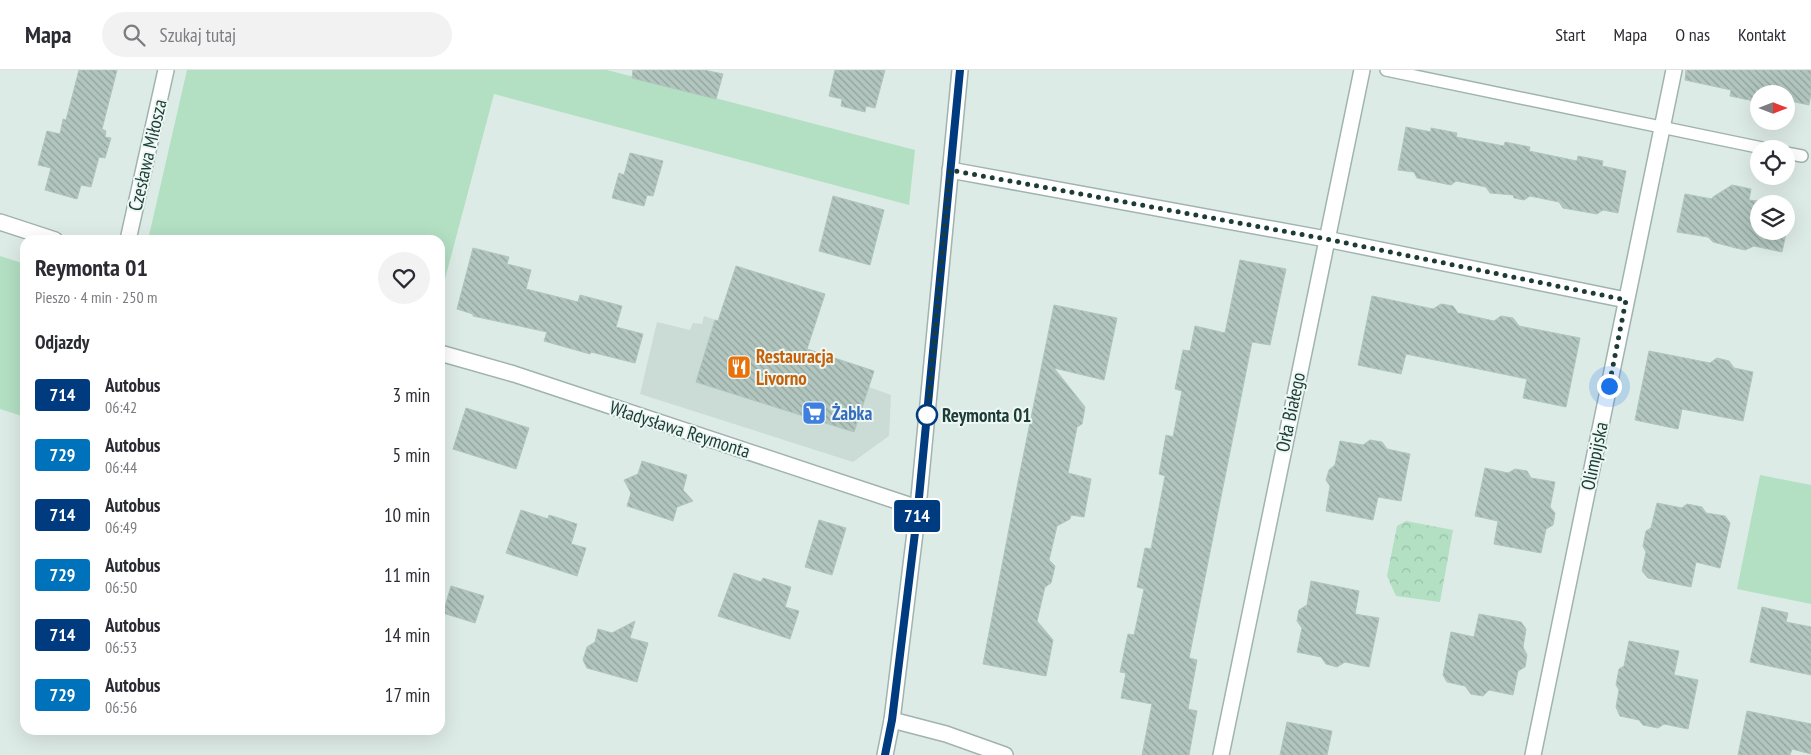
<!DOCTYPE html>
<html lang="pl">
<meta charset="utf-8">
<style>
:root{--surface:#fff;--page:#f2f2f3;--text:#2b2b33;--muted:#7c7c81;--line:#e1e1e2}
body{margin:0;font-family:"PT Sans Narrow",sans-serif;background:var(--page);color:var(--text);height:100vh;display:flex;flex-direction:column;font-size:19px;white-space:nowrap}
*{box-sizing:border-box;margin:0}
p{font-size:16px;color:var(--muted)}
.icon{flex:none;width:28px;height:28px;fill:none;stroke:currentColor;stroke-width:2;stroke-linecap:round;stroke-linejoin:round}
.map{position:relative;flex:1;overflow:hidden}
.side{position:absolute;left:20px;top:165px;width:425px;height:500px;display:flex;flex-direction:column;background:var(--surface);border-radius:15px;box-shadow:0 5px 20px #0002}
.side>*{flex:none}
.badge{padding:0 10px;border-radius:4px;font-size:18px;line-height:32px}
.needle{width:32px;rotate:90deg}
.buttons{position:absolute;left:1750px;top:15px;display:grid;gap:10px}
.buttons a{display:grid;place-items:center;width:45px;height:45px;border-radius:50%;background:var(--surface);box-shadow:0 5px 20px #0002;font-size:25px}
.you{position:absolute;width:25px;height:25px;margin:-12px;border:4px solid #fff;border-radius:50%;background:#1a73e8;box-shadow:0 0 0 8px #1a73e833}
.map>.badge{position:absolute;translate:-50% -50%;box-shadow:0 0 0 2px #fff}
h2{padding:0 15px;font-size:19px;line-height:45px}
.round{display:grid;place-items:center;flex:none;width:52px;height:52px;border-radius:26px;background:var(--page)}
.overview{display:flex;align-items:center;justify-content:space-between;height:85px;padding:0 15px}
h1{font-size:24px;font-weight:800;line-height:38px}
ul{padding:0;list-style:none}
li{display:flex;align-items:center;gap:15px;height:60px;padding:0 15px}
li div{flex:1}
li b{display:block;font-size:19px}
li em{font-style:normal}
li .badge{min-width:55px;font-weight:700;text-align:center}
header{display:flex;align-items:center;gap:30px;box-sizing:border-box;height:70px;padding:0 25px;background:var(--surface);border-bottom:1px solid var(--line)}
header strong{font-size:24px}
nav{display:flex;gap:28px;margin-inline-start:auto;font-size:18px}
.search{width:350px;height:45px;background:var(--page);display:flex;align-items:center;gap:12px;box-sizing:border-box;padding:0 18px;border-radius:28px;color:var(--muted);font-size:19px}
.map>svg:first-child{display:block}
</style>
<header>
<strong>Mapa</strong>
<div class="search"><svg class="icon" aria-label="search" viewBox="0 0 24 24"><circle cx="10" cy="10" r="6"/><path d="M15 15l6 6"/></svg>Szukaj tutaj</div>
<nav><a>Start</a><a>Mapa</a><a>O nas</a><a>Kontakt</a></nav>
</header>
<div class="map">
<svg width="1811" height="685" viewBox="0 0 1811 685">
<defs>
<pattern id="park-crowns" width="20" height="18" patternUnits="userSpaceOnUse" patternTransform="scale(1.25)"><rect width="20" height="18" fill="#b3dfc3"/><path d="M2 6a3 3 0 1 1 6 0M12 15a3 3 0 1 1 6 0" fill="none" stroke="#9ac0a8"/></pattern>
<pattern id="building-back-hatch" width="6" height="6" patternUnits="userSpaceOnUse" patternTransform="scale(1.25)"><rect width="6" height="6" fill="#b2c6bf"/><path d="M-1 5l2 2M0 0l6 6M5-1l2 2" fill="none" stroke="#90a29c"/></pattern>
</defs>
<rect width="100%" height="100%" fill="#ddebe6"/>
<path fill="#cbdbd5" d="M 704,246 L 874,301 L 869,317 L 891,325 L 889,366 L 853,392 L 640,324 L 657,252 L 690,260 L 693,253 L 702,254 Z"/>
<g fill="#b3dfc3">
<path d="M 187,0 L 607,0 L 915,80 L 909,135 L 494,24 L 440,228 L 440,170 L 148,170 Z"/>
<path d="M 0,186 L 25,194 L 25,347 L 0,339 Z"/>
<path d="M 1760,405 L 1811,415 L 1811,534 L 1737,519 Z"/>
</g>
<path fill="url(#park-crowns)" d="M 1406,451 L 1453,460 L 1440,532 L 1396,526 L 1387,506 L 1397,456 Z"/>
<g fill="url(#building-back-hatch)" stroke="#afc5be">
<path d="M 79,0 L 117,0 L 102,59 L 106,61 L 105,67 L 111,68 L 105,88 L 99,87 L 91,117 L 81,115 L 77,129 L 45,120 L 51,98 L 38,95 L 47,61 L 60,64 L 63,49 L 66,50 Z"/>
<path d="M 633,0 L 704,0 L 723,4 L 716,29 L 632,8 Z"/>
<path d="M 835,0 L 885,0 L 875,38 L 866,36 L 865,42 L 841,36 L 842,29 L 829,26 Z"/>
<path d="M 1686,0 L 1811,0 L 1811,24 L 1809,35 L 1786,30 L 1786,24 L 1759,24 L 1759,32 L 1730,26 L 1731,20 L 1685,10 Z"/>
<path d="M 1406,57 L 1431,62 L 1431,58 L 1457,63 L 1456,67 L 1504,76 L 1505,72 L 1530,77 L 1529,81 L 1577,91 L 1578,86 L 1603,91 L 1602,96 L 1626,101 L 1618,143 L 1603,140 L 1597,144 L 1563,138 L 1559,132 L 1530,126 L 1524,130 L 1514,128 L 1513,125 L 1490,123 L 1486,117 L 1456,111 L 1451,115 L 1417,108 L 1414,102 L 1398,100 Z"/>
<path d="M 630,83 L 663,91 L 653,126 L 647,125 L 644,136 L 612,128 L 619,103 L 624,105 Z"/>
<path d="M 1732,115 L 1751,119 L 1749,130 L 1765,132 L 1759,134 L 1759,161 L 1786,161 L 1786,143 L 1790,144 L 1782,182 L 1754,176 L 1745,180 L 1736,178 L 1713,172 L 1708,167 L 1677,162 L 1685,124 L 1712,129 L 1713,127 Z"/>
<path d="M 833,126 L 884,140 L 870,195 L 819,181 Z"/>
<path d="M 473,178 L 509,187 L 507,194 L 531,200 L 526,219 L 578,232 L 580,225 L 622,236 L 616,257 L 643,264 L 635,293 L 591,282 L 590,284 L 544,271 L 547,262 L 473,246 L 473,244 L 457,239 Z"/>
<path d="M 1240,190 L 1286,199 L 1270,275 L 1252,272 L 1213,467 L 1189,588 L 1197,590 L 1188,639 L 1197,641 L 1189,685 L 1142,685 L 1152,634 L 1121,628 L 1126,603 L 1120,602 L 1128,564 L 1134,565 L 1144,519 L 1137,517 L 1145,478 L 1151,479 L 1165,406 L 1159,404 L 1166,365 L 1173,367 L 1182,321 L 1175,319 L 1183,280 L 1190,281 L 1195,256 L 1225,263 Z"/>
<path d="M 736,196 L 825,224 L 807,279 L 874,301 L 854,362 L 696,312 L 715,250 L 718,251 Z"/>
<path d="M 1372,226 L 1433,239 L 1441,234 L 1453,236 L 1458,243 L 1494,251 L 1501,246 L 1513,248 L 1519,256 L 1580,268 L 1566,337 L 1523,328 L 1527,309 L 1406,284 L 1401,304 L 1358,295 Z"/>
<path d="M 1054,235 L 1117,248 L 1104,310 L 1054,298 L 1085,337 L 1082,354 L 1077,357 L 1068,403 L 1091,409 L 1084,447 L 1071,445 L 1070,449 L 1057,456 L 1049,490 L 1055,496 L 1051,513 L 1045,517 L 1037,551 L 1053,570 L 1046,606 L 983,594 L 1018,412 Z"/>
<path d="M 1649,281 L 1710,293 L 1717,288 L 1729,291 L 1734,298 L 1753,302 L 1743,351 L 1682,339 L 1678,359 L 1635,350 Z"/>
<path d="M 466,338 L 529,358 L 516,399 L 453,379 Z"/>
<path d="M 1370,370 L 1382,372 L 1387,379 L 1410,384 L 1401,431 L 1378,427 L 1373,450 L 1326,441 L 1330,416 L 1326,410 L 1329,400 L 1335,395 L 1340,371 L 1363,375 Z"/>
<path d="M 642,391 L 687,405 L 683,420 L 693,431 L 677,437 L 673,451 L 627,436 L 631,423 L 624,410 L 638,404 Z"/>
<path d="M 1485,398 L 1508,403 L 1515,399 L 1527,401 L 1531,408 L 1555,412 L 1550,437 L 1555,443 L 1553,455 L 1546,459 L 1541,483 L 1494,474 L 1498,451 L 1475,446 Z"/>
<path d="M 1657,433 L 1682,438 L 1687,434 L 1702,437 L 1706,443 L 1725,446 L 1730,453 L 1720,498 L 1696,492 L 1691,517 L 1648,508 L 1642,501 L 1646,482 L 1643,476 L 1646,461 L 1651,458 Z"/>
<path d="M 521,440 L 548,449 L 549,445 L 577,454 L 571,474 L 586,478 L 577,506 L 506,483 Z"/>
<path d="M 819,450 L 846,458 L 832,505 L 805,497 Z"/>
<path d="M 734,503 L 761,512 L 763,508 L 791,517 L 785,537 L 799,541 L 790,569 L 718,546 Z"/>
<path d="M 1311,511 L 1359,521 L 1355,544 L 1379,548 L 1369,597 L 1345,592 L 1337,597 L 1326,594 L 1321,587 L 1297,582 L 1302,558 L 1297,551 L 1299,540 L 1307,535 Z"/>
<path d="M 451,516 L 484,526 L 475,553 L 443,543 Z"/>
<path d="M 1762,537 L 1788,543 L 1786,552 L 1811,557 L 1811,605 L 1750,592 Z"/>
<path d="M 1479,544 L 1521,552 L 1526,559 L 1523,577 L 1527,585 L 1525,597 L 1518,601 L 1513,625 L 1489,620 L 1483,626 L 1471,624 L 1465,616 L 1447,612 L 1443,605 L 1451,562 L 1474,567 Z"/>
<path d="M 635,551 L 630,568 L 648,573 L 637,612 L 587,598 L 583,590 L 587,577 L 595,572 L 598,559 L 612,563 Z"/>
<path d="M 1629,571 L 1679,581 L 1674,605 L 1698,610 L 1688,659 L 1664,654 L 1658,658 L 1643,655 L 1639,650 L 1620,646 L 1616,637 L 1619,620 L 1616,615 L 1619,599 L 1624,596 Z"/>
<path d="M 1747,641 L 1811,654 L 1811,684 L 1792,679 L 1790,685 L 1738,685 Z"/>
<path d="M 1287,652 L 1332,661 L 1327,685 L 1280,685 Z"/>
</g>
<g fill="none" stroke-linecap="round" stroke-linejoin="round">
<g stroke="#a0b3ae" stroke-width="14">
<g id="service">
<path d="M 1386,0 L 1767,79"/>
<path d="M 1786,83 L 1802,86"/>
</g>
</g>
<g stroke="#a0b3ae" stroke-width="18">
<g id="minor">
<path d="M 950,100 L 1326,169 L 1626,230"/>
<path d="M 0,152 L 55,170"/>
<path d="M 128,170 L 166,0"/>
<path d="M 440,283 L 514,304 L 918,438"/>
<path d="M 892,650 L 946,664 L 1005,685"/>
<path d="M 1221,685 L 1362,0"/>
<path d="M 1533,685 L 1674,0"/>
</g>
</g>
<g stroke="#a0b3ae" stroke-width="18">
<path id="tertiary" d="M 885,685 L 892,650 L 918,438 L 960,0"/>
</g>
<use href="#service" stroke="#fff" stroke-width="11"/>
<use href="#minor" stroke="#fff" stroke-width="15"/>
<use href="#tertiary" stroke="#fff" stroke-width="15"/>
</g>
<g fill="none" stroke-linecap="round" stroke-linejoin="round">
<g stroke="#fff" stroke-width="11">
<path id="line" d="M 885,685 L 892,650 L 918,438 L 960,0"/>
</g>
<use href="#line" stroke="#003b80" stroke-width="8"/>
<path stroke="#1d3c36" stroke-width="5" stroke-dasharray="0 9" d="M 927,345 L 927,349 L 950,100 L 1326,169 L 1626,230 L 1609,316"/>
</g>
<defs>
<g id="restaurant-square" transform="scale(1.25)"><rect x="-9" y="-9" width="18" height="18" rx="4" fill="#e8710a" stroke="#edf7f3"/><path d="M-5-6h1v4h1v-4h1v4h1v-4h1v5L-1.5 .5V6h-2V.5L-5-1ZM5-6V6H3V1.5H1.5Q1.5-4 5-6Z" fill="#fff"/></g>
<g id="supermarket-square" transform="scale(1.25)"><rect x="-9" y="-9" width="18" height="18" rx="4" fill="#3f7fe0" stroke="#edf7f3"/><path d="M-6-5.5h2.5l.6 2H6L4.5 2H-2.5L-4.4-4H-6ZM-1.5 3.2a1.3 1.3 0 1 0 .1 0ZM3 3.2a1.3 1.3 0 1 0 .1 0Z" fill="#fff"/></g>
</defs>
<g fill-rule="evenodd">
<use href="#restaurant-square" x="739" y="297"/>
<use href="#supermarket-square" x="814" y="343"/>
</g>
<circle fill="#fff" stroke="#003b80" stroke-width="2.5" cx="927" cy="345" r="10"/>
<g text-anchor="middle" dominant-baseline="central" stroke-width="4" stroke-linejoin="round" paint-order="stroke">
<g font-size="19" fill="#1d3c36" stroke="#edf7f3">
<text transform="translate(147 85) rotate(-77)">Czesława Miłosza</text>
<text transform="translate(1290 342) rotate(-78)">Orła Białego</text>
<text transform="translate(680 359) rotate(18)">Władysława Reymonta</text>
<text transform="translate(1594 386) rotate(-78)">Olimpijska</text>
</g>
<g font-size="19" font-weight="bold" fill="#c56008" stroke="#edf7f3" text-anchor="start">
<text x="756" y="286">Restauracja<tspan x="756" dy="22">Livorno</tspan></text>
</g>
<g font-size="19" font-weight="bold" fill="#366cbe" stroke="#edf7f3" text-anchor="start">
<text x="832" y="343">Żabka</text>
</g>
<g font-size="19" font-weight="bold" fill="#1d3c36" stroke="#edf7f3" text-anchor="start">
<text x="942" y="345">Reymonta 01</text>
</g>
</g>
</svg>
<div class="buttons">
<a><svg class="needle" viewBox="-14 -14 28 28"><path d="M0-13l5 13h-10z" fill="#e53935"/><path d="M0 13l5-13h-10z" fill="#7c7c81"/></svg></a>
<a><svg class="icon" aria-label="locate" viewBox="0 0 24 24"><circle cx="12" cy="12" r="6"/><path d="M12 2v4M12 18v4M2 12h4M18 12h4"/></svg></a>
<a><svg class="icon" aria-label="layers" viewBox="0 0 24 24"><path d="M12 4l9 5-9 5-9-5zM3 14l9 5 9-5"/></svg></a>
</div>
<div class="you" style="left:1609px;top:316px"></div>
<b class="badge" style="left:917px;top:446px;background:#003b80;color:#fff">714</b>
<section class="side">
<div class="overview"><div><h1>Reymonta 01</h1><p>Pieszo · 4 min · 250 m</p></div><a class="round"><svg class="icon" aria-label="heart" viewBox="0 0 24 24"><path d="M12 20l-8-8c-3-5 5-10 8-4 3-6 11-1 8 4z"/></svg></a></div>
<h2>Odjazdy</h2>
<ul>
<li><span class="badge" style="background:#003b80;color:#fff">714</span><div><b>Autobus</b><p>06:42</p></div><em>3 min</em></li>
<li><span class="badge" style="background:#0072bc;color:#fff">729</span><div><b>Autobus</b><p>06:44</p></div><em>5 min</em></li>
<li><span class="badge" style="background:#003b80;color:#fff">714</span><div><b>Autobus</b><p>06:49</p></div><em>10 min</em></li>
<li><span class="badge" style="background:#0072bc;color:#fff">729</span><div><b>Autobus</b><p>06:50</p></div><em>11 min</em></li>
<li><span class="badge" style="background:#003b80;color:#fff">714</span><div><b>Autobus</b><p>06:53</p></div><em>14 min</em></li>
<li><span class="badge" style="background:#0072bc;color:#fff">729</span><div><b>Autobus</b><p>06:56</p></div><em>17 min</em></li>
</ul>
</section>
</div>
